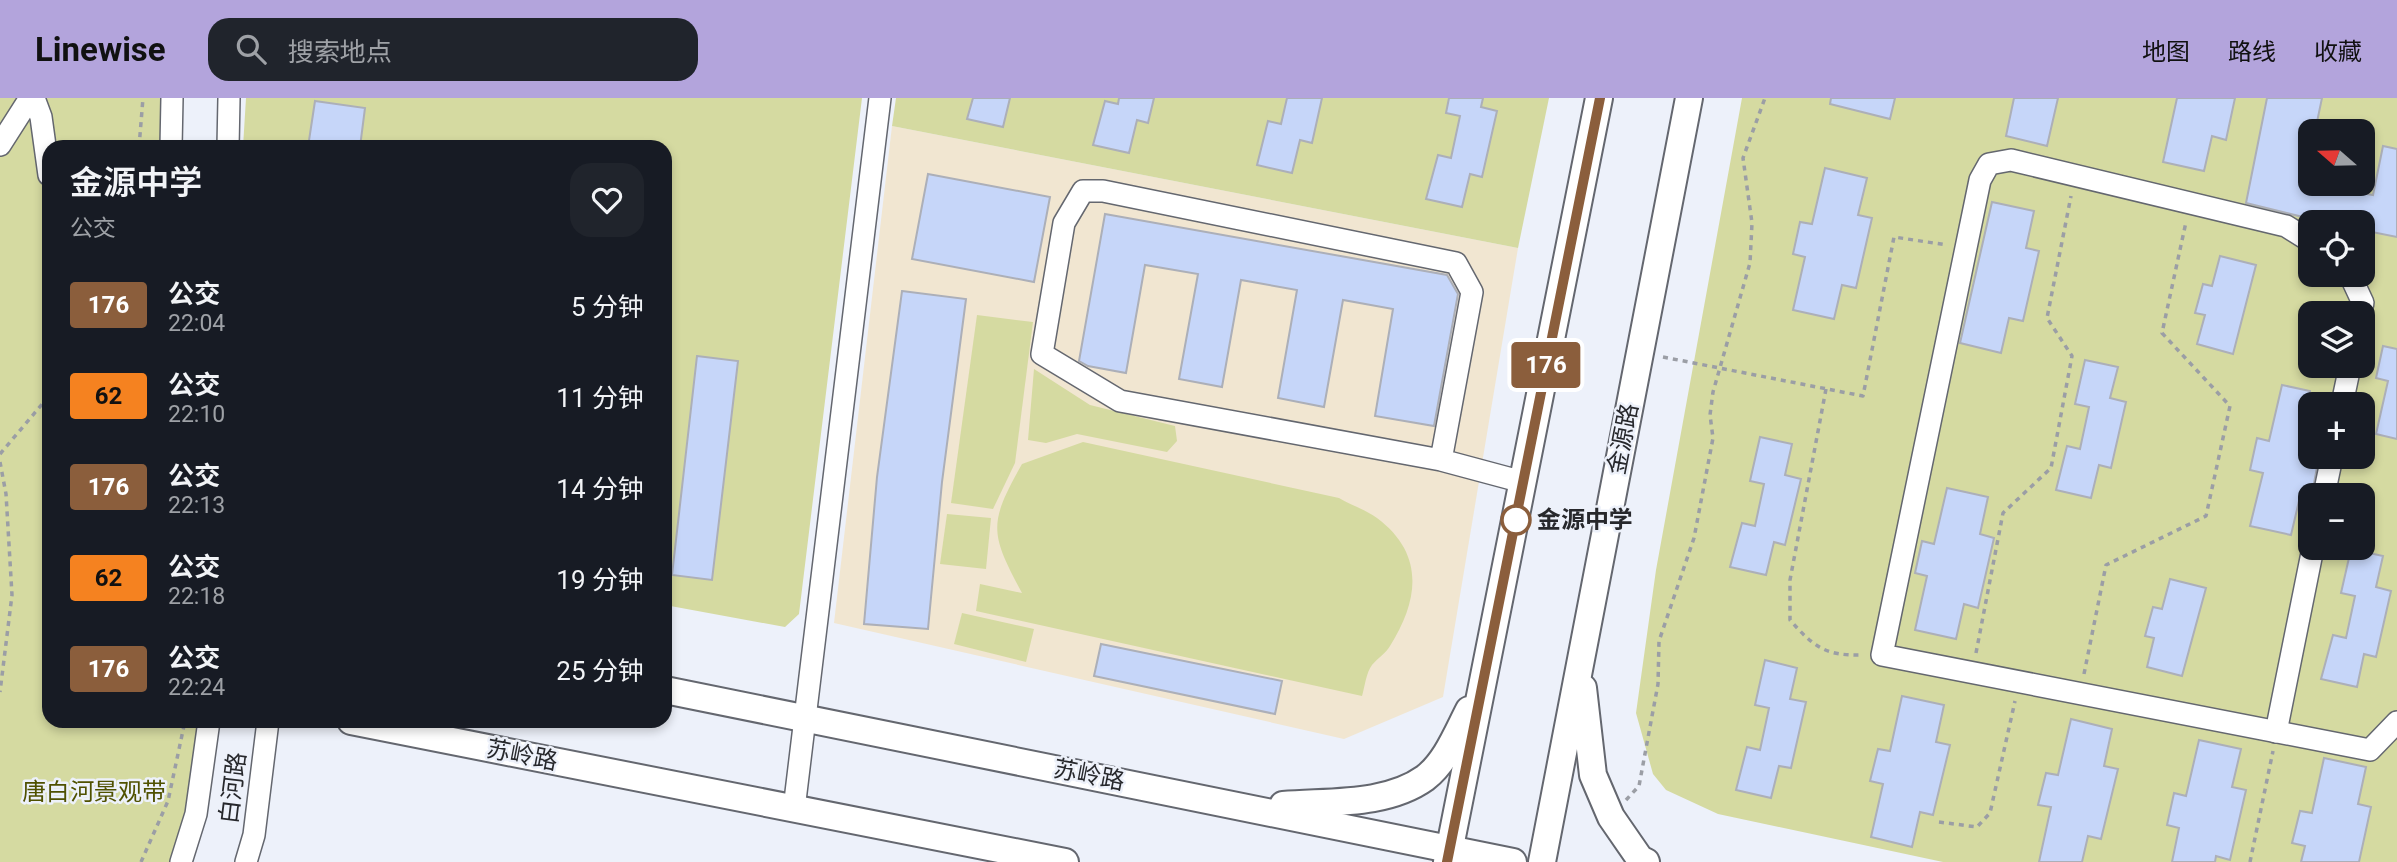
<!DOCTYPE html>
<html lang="zh">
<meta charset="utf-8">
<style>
:root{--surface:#171b24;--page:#20242c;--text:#f1f3f6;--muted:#9ea1a6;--accent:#b3a4dc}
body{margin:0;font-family:Roboto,"Noto Sans SC",sans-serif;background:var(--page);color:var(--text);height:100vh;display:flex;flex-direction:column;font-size:26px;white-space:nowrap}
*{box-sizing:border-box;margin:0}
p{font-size:23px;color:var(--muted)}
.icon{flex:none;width:38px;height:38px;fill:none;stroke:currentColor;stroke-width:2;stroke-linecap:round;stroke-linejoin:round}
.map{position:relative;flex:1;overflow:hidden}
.drawer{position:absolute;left:42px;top:42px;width:630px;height:588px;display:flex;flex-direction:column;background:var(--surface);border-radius:21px;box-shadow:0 4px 10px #0003}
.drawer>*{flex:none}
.badge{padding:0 14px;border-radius:5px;font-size:24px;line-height:46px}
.needle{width:46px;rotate:290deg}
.fabs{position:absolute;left:2298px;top:21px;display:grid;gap:14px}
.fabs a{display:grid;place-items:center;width:77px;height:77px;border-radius:14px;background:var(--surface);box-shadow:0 4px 10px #0003;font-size:35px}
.map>.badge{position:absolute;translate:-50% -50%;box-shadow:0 0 0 4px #fff}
.round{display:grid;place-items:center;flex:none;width:74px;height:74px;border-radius:21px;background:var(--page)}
.head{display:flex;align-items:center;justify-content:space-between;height:119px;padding:0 28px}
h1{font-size:33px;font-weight:600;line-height:52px}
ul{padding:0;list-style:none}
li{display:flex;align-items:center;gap:21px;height:91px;padding:0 28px}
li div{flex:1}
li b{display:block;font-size:26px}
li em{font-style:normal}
li .badge{min-width:77px;font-weight:700;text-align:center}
header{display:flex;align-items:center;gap:42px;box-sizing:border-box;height:98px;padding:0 35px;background:var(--accent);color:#111}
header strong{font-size:33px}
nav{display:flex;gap:38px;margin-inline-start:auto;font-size:24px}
.search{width:490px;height:63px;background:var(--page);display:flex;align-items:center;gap:18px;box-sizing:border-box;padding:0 24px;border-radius:21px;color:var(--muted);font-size:26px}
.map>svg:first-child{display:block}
</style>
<header>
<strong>Linewise</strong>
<div class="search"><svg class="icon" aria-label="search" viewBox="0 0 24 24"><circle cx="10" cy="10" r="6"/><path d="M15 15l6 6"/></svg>搜索地点</div>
<nav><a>地图</a><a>路线</a><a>收藏</a></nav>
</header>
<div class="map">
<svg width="2397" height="764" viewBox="0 0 2397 764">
<rect width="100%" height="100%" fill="#edf1fa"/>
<path fill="#f1e6d1" d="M 892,28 L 1518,150 L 1443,599 L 1344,641 L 834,525 Z"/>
<g fill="#d5daa1" fill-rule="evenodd">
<path d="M 0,0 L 172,0 L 171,49 L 49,49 L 49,623 L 209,623 L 181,764 L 0,764 Z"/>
<path d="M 246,0 L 862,0 L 799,516 L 785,529 L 665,507 L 665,49 L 243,49 Z"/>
<path d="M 896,0 L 1549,0 L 1518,150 L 892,28 Z"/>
<path d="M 1742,0 L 2397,0 L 2397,764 L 1943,764 L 1718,716 L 1666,692 L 1653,676 L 1636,615 L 1656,472 ZM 2310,33 L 2362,33 L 2362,86 L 2310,86 ZM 2310,124 L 2362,124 L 2362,177 L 2310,177 ZM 2310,215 L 2362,215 L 2362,268 L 2310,268 ZM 2310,306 L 2362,306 L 2362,359 L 2310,359 ZM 2310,397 L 2362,397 L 2362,450 L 2310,450 Z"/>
<path d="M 977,217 L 1033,224 L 1015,365 L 993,411 L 951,405 Z"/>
<path d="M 1034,271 L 1090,307 L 1175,328 L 1177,343 L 1167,354 L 1077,336 L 1046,345 L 1028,342 Z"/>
<path d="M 1083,344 L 1339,400 C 1351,407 1366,412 1377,420 C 1425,456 1419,502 1390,548 C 1386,555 1378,560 1372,567 C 1366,575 1365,588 1362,598 L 976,513 L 980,486 L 1022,495 C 990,435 988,426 1022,366 Z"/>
<path d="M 947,416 L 991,420 L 986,471 L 940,466 Z"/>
<path d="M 962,515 L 1034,531 L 1026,564 L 954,546 Z"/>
</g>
<g fill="#c6d6f9" stroke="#acafb8" stroke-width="2">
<path d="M 973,0 L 1010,0 L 1003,29 L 967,21 Z"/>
<path d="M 1119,0 L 1154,0 L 1148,25 L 1137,22 L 1129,55 L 1093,47 L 1105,3 L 1118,6 Z"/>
<path d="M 1287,0 L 1322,0 L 1312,45 L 1300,42 L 1292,75 L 1257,67 L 1268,23 L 1281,26 Z"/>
<path d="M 1449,0 L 1483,0 L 1481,9 L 1497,13 L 1482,79 L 1470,76 L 1462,109 L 1426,101 L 1438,57 L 1451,60 L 1460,18 L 1446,15 Z"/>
<path d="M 1831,0 L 1895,0 L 1890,21 L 1830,6 Z"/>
<path d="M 2014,0 L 2058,0 L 2047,48 L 2006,38 Z"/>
<path d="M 2177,0 L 2235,0 L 2226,42 L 2212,38 L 2204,73 L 2163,64 Z"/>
<path d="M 2267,0 L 2322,0 L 2317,24 L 2310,22 L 2310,62 L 2306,83 L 2310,86 L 2373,97 L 2383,48 L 2397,51 L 2397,139 L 2362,132 L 2362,124 L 2323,124 L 2246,105 Z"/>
<path d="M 315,3 L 365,10 L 360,49 L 308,49 Z"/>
<path d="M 1825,70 L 1867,80 L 1858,117 L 1872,120 L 1856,190 L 1842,187 L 1834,221 L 1793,212 L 1805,159 L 1793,156 L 1800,124 L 1812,126 Z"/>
<path d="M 928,76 L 1050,99 L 1034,184 L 912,161 Z"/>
<path d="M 1992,104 L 2034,113 L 2026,150 L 2039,153 L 2023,223 L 2009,220 L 2001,255 L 1960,245 Z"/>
<path d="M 1105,116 L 1447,177 L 1458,196 L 1434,328 L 1375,318 L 1393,211 L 1343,202 L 1324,309 L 1278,300 L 1297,192 L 1241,182 L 1222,289 L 1179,281 L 1198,176 L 1145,167 L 1126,275 L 1088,268 L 1079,263 Z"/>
<path d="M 2220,158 L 2256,167 L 2233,256 L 2197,246 L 2205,217 L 2195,215 L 2203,186 L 2212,188 Z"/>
<path d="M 902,193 L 966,201 L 942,384 L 928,531 L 864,526 L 877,379 Z"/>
<path d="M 2383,248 L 2397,251 L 2397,341 L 2376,336 L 2388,283 L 2376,280 Z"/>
<path d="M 697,258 L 738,263 L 712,482 L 672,477 Z"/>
<path d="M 2085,262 L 2118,269 L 2110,300 L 2126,304 L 2111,370 L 2099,367 L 2091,400 L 2056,392 L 2067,348 L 2080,351 L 2089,309 L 2075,306 Z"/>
<path d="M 2282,287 L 2310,293 L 2310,359 L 2319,359 L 2310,406 L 2299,403 L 2291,437 L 2250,428 L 2263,375 L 2250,372 L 2257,340 L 2269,343 Z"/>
<path d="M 1760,339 L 1792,346 L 1785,377 L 1801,381 L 1785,447 L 1774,444 L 1766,477 L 1730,469 L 1742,425 L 1755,428 L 1764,386 L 1750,383 Z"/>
<path d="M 1947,390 L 1988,399 L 1980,436 L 1994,440 L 1978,510 L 1964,506 L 1956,541 L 1915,532 L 1927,478 L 1915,475 L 1922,443 L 1934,446 Z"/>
<path d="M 2351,451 L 2383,458 L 2376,489 L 2391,493 L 2376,559 L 2364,556 L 2357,589 L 2321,581 L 2333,537 L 2346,540 L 2355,498 L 2341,495 Z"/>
<path d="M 2170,481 L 2206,490 L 2182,578 L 2147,569 L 2154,540 L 2145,538 L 2153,509 L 2162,511 Z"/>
<path d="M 1101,546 L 1282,583 L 1275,616 L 1094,578 Z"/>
<path d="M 1765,562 L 1797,570 L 1790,601 L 1806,604 L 1791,670 L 1779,668 L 1771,700 L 1736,692 L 1747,649 L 1760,652 L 1769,610 L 1755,607 Z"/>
<path d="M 1902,598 L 1944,607 L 1936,644 L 1950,647 L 1933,717 L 1920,714 L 1912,749 L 1871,739 L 1883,686 L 1870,683 L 1878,651 L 1890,653 Z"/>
<path d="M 2071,621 L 2112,631 L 2104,668 L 2118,671 L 2101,741 L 2088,738 L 2082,764 L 2039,764 L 2051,709 L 2038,707 L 2046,675 L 2058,677 Z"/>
<path d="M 2199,642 L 2241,651 L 2232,689 L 2246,692 L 2230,762 L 2216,758 L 2215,764 L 2172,764 L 2179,730 L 2167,727 L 2174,695 L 2186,698 Z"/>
<path d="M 2324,660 L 2366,669 L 2358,706 L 2371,709 L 2359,764 L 2301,764 L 2305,748 L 2292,745 L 2300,713 L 2312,715 Z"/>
</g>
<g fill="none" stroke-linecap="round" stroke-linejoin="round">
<g stroke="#64676f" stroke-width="24">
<g id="minor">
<path d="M 34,0 L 41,19 L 49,77"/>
<path d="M 0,47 L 30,0"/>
<path d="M 171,49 L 172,0"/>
<path d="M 228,49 L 229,0"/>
<path d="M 2310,143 L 2286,128 L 2011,62 L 1989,66 L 1980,82 L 1882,557 L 2370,652 L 2397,624"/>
<path d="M 2350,177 L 2363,205 L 2360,215"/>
<path d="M 2342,306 L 2350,268"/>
<path d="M 1441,362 L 1472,194 L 1456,165 L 1103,93 L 1083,93 L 1064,125 L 1042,256 L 1120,303 L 1441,362 L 1523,384"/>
<path d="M 2324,397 L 2332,359"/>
<path d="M 2276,634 L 2313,450"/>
<path d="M 794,711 L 880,0"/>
<path d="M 181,764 L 196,716 L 209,623"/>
<path d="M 246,764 L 254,737 L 268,623"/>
</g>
</g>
<g stroke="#64676f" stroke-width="30">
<g id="major">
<path d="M 1583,590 L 1593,677 L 1611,719 L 1640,761 L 1646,764"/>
<path d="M 665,592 L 1513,764"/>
<path d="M 351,623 L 1065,764"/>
<path d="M 1283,707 C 1329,703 1386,708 1425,680 C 1446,664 1457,635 1469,612"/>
<path d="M 1447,764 L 1599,0"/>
<path d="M 1542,764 L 1689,0"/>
</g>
</g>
<g stroke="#9b9ea5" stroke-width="3.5" stroke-dasharray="5 5" stroke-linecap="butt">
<path d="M 139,49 L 143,0"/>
<path d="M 1663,259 L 1863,298 L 1894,139 L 1947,147"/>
<path d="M 1826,291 L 1790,482 L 1790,522 C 1814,549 1825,558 1863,557"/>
<path d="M 0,356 L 49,298"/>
<path d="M 0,364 L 6,396 L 12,497 L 0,594"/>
<path d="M 1976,555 L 2003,415 L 2051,370 L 2072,258 L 2047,220 L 2071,98"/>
<path d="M 2084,576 L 2106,467 L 2206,418 L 2230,308 L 2162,235 L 2186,124"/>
<path d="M 1626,702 L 1639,688 L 1658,586 L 1659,543 L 1694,440 L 1713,340 L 1710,317 L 1713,294 L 1750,165 L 1752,125 L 1743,60 L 1765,0"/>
<path d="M 1939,724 L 1977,729 L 1990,715 L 2015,603"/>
<path d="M 141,764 L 168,703 L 185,623"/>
<path d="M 2250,764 L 2273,653"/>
</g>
<use href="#minor" stroke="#fff" stroke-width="21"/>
<use href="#major" stroke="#fff" stroke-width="26"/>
</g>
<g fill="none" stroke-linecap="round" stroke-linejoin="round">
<g stroke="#fff" stroke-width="16">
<path id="line" d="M 1447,764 L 1600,0"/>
</g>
<use href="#line" stroke="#8b5e3c" stroke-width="10"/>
</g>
<circle fill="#fff" stroke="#8b5e3c" stroke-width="3.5" cx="1516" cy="422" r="14"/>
<g text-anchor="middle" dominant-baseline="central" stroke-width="5" stroke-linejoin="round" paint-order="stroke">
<g font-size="24" fill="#27282c" stroke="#edf1fa">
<text transform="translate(1623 341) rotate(-79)">金源路</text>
<text transform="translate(522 657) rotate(11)">苏岭路</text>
<text transform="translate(1089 677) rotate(11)">苏岭路</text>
<text transform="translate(233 690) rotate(-83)">白河路</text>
</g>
<g font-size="24" font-weight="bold" fill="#27282c" stroke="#edf1fa" text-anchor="start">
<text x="1537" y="422">金源中学</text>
</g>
<g font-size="24" fill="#4f5100" stroke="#edf1fa">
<text x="94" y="694">唐白河景观带</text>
</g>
</g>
</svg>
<div class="fabs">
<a><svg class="needle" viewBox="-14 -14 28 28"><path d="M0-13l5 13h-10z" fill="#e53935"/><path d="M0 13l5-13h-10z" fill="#9ea1a6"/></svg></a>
<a><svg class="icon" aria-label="locate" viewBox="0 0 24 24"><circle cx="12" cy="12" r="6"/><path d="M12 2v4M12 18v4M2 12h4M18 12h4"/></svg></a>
<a><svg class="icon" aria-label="layers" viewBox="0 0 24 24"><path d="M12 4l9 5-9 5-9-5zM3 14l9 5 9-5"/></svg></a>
<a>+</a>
<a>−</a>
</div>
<b class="badge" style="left:1546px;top:267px;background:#8b5e3c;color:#fff">176</b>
<section class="drawer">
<div class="head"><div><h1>金源中学</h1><p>公交</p></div><a class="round"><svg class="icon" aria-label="heart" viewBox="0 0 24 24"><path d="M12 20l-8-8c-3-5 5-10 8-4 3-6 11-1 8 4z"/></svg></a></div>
<ul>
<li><span class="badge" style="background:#8b5e3c;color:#fff">176</span><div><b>公交</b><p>22:04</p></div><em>5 分钟</em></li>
<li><span class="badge" style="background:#f58220;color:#111">62</span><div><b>公交</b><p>22:10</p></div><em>11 分钟</em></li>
<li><span class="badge" style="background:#8b5e3c;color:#fff">176</span><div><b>公交</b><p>22:13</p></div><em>14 分钟</em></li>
<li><span class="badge" style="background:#f58220;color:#111">62</span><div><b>公交</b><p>22:18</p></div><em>19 分钟</em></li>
<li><span class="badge" style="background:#8b5e3c;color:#fff">176</span><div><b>公交</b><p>22:24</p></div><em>25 分钟</em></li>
</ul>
</section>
</div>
